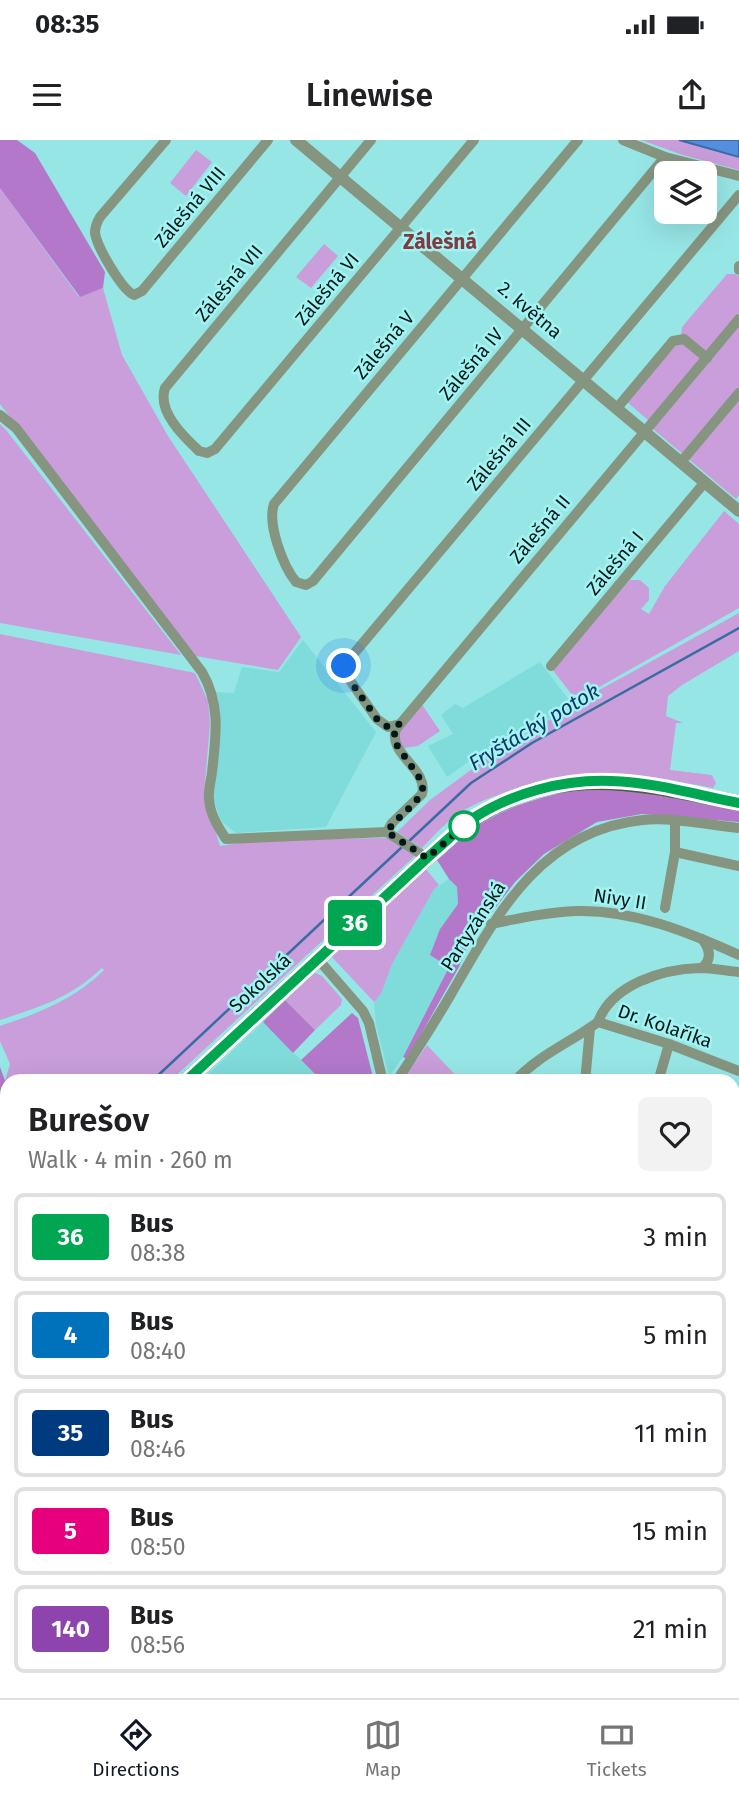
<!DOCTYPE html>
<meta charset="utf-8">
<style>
:root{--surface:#fff;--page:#f2f2f2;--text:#202124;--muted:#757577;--line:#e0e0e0;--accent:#111827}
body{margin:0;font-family:"Fira Sans",sans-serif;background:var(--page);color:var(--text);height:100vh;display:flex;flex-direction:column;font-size:26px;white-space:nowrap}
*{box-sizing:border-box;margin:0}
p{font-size:23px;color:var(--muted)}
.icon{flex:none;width:38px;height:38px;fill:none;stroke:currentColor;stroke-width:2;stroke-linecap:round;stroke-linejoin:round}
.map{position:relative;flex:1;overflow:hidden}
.details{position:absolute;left:0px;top:934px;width:740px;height:625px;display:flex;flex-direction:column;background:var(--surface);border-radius:21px 21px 0 0;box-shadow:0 7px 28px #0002}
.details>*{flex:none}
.badge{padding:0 14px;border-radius:5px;font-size:24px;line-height:46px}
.buttons{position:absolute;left:654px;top:21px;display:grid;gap:14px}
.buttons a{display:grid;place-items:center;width:63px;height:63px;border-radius:10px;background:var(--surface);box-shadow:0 7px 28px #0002;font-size:35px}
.you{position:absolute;width:35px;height:35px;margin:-18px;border:5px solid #fff;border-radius:50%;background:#1a73e8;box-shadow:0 0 0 10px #1a73e833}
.map>.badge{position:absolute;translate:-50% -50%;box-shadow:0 0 0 4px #fff}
.round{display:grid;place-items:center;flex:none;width:74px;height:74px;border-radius:10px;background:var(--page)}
.headline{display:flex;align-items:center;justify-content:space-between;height:119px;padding:0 28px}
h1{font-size:33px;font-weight:600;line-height:52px}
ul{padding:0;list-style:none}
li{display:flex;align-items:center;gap:21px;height:88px;margin:0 14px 10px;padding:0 14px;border:4px solid var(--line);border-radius:10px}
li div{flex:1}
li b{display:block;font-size:26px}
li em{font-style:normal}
li .badge{min-width:77px;font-weight:700;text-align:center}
.status{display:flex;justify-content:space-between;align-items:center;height:49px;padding:0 35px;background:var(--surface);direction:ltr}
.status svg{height:19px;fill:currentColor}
header{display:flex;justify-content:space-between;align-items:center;height:91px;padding:0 28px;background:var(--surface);font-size:32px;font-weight:600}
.menu{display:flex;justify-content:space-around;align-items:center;height:98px;border-top:2px solid var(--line);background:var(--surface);font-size:19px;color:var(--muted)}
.menu a{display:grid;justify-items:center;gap:4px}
.menu .active{color:var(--accent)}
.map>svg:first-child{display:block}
</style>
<div class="status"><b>08:35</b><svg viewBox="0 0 49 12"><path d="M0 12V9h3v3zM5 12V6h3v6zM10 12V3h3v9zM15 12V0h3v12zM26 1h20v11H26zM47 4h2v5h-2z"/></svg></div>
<header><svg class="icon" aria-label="menu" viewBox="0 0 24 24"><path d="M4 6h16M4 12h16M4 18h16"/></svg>Linewise<svg class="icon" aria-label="share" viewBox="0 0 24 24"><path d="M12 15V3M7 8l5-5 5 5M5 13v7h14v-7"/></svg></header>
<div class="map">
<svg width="739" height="1558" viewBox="0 0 739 1558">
<rect width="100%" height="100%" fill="#97e6e6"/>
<g fill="#80dbdb">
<path d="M 303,500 L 376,592 L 326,687 L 236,693 L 221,681 L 213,658 L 217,622 L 215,552 L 234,553 L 242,527 L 279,532 Z"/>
<path d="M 540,522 L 572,564 L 474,625 L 471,620 L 447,637 L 428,606 L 453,594 L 441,575 L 455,564 L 463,568 Z"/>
<path d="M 449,739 L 457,747 L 458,764 L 440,789 L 438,821 L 449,826 L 403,917 L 389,936 L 376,885 L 374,862 L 381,854 L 392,824 L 434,749 Z"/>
<path d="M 263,882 L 322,941 L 200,942 Z"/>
</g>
<g fill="#c99edb">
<path d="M 641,0 L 739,0 L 739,30 L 683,15 Z"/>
<path d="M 196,10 L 212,22 L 186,56 L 170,43 Z"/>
<path d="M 0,48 L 79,157 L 103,148 L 122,215 L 168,296 L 301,497 L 278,530 L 195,516 L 0,264 Z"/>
<path d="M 324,104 L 338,116 L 311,148 L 296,137 Z"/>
<path d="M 727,134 L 735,134 L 739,136 L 739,173 L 706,211 L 702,212 L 681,194 L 682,187 Z"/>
<path d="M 739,186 L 739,355 L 736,359 L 653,289 Z"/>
<path d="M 680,201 L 700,216 L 700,219 L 649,281 L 626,261 Z"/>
<path d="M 0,284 L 6,290 L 181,515 L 0,483 Z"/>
<path d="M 724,371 L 739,384 L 739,468 L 576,560 L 552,529 L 630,440 L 640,440 L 649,448 L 649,460 L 641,469 L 649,474 L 665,446 Z"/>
<path d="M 739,473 L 739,511 L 682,545 L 668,556 L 666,576 L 683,583 L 676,583 L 670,630 L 712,635 L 716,643 L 713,648 C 630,633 583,622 501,654 C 484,660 468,666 453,678 C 442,686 432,698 422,708 L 397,692 L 430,660 L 490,616 L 583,559 Z"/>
<path d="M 0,494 L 195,533 L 208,561 L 210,583 L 204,655 L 220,706 L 260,700 L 391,698 L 416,715 L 170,941 L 7,943 L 5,941 L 10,924 L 0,901 L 0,886 C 39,873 75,859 104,830 L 102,828 C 69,859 41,866 0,880 Z"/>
<path d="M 421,563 L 440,591 L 418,606 L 404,608 L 397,598 L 400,589 Z"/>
<path d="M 425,728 L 439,745 L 434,749 L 392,824 L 381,854 L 374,862 L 331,816 Z"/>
<path d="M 315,833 L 322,836 L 342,859 L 341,865 L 315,890 L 285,860 L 285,857 L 309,834 Z"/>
<path d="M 427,905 L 461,941 L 401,942 Z"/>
<path d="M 0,1014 L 7,1019 L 7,1091 L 0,1098 Z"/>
<path d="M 0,1476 L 7,1480 L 7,1552 L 44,1552 L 44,1558 L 0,1558 Z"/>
<path d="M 733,1507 L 739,1508 L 739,1548 L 733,1558 L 627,1558 L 629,1552 L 733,1552 Z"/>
</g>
<g fill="#b378ca">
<path d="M 0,0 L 17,0 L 35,13 L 105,132 L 103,148 L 80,157 L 0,48 Z"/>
<path d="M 594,647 L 634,650 L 739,671 L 739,682 L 642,674 L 597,682 L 544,714 L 515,742 L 468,804 L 459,827 L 407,919 L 403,917 L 449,827 L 430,815 L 440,789 L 458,764 L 457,747 L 449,739 L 437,720 C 448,711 459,700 470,691 C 507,664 550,654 594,647 Z"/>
<path d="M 285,860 L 315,890 L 293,913 L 263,882 Z"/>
<path d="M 352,873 L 358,878 L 374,941 L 322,941 L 301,920 Z"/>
<path d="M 0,927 L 7,946 L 7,1019 L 0,1014 Z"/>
<path d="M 733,1032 L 739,1035 L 739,1126 L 733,1124 Z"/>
<path d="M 733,1202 L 739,1220 L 739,1361 L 735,1357 L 733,1359 Z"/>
</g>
<path fill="#538fde" stroke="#3a6ca3" stroke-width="2" d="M 679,0 L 739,0 L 739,17 Z"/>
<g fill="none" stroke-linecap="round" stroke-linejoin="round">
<g stroke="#3a6ca3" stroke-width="2.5">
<path d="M 407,703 L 471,643 L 532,603 L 739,488"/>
<path d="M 151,942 L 402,707"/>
<path d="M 0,984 L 7,987"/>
<path d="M 0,1084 L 7,1077"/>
</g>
<g stroke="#869580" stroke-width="10">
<path d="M 166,0 L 100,77 C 97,82 95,87 95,93 C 97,107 122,150 134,155 L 142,151 L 268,0"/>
<path d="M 371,0 L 165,248 C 157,271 183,296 199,311 L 207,313 L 215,309 L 474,0"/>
<path d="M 578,0 L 274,364 C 267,384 283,426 296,442 L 306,445 L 313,441 L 665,17"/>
<path d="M 623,0 L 665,17 L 739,36"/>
<path d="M 739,126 L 739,130"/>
<path d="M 617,268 L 673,201 L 684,199 L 707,218"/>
<path d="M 0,275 L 16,288 L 202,532 C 221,565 216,596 212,632 C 211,641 208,651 209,659 C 210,674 218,687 226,699 L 387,692 L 427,718"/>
<path d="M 681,322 L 739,253"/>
<path d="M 551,526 L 705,342"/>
<path d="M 400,584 L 388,587 L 377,579 L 344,532 L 346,523 L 739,55"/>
<path d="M 387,692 L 392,683 L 422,654 C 429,629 387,614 396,589 L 739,179"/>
<path d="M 675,712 L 739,726"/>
<path d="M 665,768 L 675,712 L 675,682"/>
<path d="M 491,784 C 520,778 548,772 577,771 C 634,770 688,792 739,815"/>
<path d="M 317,818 L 363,871 L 369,883 L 383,942"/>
<path d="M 702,828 C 712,819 710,809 702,799"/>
<path d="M 598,882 C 612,844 663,829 700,828 C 713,828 726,831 739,832"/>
<path d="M 396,942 C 415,913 433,885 450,856 C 496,776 540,690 643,680 C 672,677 709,685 739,688"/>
<path d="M 514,942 C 538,915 570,903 598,882 L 669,904 L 739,931"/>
<path d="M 585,942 L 590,888"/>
<path d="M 658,942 L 669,904"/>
<path d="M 733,1028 L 739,1030"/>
<path d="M 733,1181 L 739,1184"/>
<path d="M 0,1265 L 7,1256"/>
<path d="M 0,1281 L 7,1287"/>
<path d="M 0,1418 L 7,1409"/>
<path d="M 0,1473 L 7,1477"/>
<path d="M 0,1549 L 13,1558"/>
<path d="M 318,1552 L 318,1558"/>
<path d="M 560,1552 L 573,1558"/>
<path d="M 46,1558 L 47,1552"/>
<path d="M 181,1558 L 183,1552"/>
<path d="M 455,1558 L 460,1552"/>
<path d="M 551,1558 L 552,1552"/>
<path d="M 622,1558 L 624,1552"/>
</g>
<path stroke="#869580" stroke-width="12" d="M 296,0 L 739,371"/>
<g stroke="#455f39" stroke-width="16">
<path d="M 185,942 L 427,718 C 444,703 461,686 481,674 C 568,622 647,645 739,663"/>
<path d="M 0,1110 L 7,1104"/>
</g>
</g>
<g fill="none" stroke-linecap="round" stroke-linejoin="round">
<g stroke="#fff" stroke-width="16">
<path id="line" d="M 185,942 L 427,718 C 442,705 456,691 472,679 C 511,653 564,639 611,641 C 654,642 697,655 739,663"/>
</g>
<use href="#line" stroke="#00a651" stroke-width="10"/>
<path stroke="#011919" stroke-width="7" stroke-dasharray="0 12.6" d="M 344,526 L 344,532 L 377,579 L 388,587 L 400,584 L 394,595 L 396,604 L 423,643 C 424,662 396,676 387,692 L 427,718 L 464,686"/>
</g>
<circle fill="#fff" stroke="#00a651" stroke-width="3.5" cx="464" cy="686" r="14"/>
<g text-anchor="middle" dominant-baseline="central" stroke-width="5" stroke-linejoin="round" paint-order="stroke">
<g font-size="19" fill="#011919" stroke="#a4f3f3">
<text transform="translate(190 67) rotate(-50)">Zálešná VIII</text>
<text transform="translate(229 143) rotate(-50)">Zálešná VII</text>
<text transform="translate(327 149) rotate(-50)">Zálešná VI</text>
<text transform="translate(530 170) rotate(40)">2. května</text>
<text transform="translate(384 205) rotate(-50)">Zálešná V</text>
<text transform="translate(471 224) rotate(-50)">Zálešná IV</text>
<text transform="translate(499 314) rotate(-50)">Zálešná III</text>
<text transform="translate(540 389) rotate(-50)">Zálešná II</text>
<text transform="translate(615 423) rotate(-50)">Zálešná I</text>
<text transform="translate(620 759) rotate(9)">Nivy II</text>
<text transform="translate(473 786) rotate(-57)">Partyzánská</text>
<text transform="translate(260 843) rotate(-43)">Sokolská</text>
<text transform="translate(665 886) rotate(19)">Dr. Kolaříka</text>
</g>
<g font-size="21" font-weight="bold" fill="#823a41" stroke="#a4f3f3">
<text x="440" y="102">Zálešná</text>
</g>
<g font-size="21" font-style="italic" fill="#0e3769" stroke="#a4f3f3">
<text transform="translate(534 587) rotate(-31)">Fryštácký potok</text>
</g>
</g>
</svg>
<div class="buttons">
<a><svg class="icon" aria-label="layers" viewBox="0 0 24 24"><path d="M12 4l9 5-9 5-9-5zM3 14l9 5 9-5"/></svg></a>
</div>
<div class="you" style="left:344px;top:526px"></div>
<b class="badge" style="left:355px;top:783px;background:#00a651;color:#fff">36</b>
<section class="details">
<div class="headline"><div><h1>Burešov</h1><p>Walk · 4 min · 260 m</p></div><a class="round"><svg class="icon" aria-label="heart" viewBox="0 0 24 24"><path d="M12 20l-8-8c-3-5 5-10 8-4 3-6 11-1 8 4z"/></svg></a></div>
<ul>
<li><span class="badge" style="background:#00a651;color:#fff">36</span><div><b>Bus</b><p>08:38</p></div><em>3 min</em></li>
<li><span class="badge" style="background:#0072bc;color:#fff">4</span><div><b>Bus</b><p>08:40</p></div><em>5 min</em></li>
<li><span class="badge" style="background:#003b80;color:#fff">35</span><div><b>Bus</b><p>08:46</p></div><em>11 min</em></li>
<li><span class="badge" style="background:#e6007e;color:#fff">5</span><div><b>Bus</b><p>08:50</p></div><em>15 min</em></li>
<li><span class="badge" style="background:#8e44ad;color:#fff">140</span><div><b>Bus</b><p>08:56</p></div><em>21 min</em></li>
</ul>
</section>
</div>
<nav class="menu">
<a class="active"><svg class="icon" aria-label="directions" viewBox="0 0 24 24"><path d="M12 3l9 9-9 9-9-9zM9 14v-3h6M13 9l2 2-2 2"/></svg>Directions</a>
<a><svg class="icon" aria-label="map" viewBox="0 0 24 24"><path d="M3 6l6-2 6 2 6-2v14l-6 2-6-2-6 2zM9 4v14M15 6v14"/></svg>Map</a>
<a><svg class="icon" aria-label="tickets" viewBox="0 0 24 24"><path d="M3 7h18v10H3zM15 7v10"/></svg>Tickets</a>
</nav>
